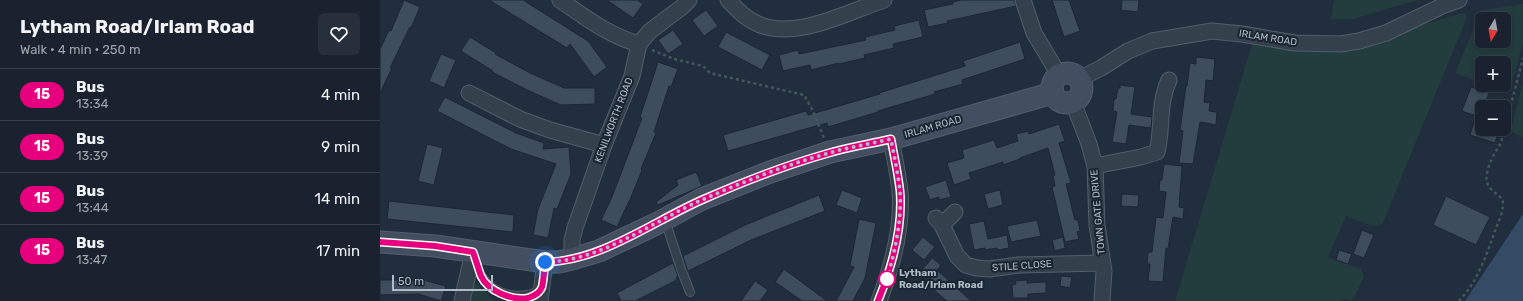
<!DOCTYPE html>
<meta charset="utf-8">
<style>
:root{--surface:#19222e;--page:#262f3a;--text:#f1f3f6;--muted:#9fa4aa;--line:#373f4a}
body{margin:0;font-family:Rubik,sans-serif;background:var(--page);color:var(--text);height:100vh;display:flex;flex-direction:column;font-size:15px;white-space:nowrap}
*{box-sizing:border-box;margin:0}
p{font-size:13px;color:var(--muted)}
.icon{flex:none;width:22px;height:22px;fill:none;stroke:currentColor;stroke-width:2;stroke-linecap:round;stroke-linejoin:round}
.map{position:relative;flex:1;overflow:hidden}
.sheet{display:flex;flex-direction:column;background:var(--surface);width:380px}
.sheet>*{flex:none}
.badge{padding:0 8px;border-radius:13px;font-size:14px;line-height:26px}
.needle{width:26px;rotate:190deg}
.controls{position:absolute;left:1095px;top:12px;display:grid;gap:8px}
.controls a{display:grid;place-items:center;width:36px;height:36px;border-radius:6px;background:var(--surface);box-shadow:0 2px 6px #0003,0 0 0 1px var(--line);font-size:20px}
.scale{position:absolute;left:12px;bottom:10px;width:101px;box-sizing:border-box;padding-left:4px;border:2px solid #b0bbc8;border-top:0;font-size:11px;line-height:14px;white-space:nowrap;color:#b0bbc8;-webkit-text-stroke:3px #1a2531;paint-order:stroke}
.you{position:absolute;width:20px;height:20px;margin:-10px;border:3px solid #fff;border-radius:50%;background:#1a73e8;box-shadow:0 0 0 6px #1a73e833}
.map>.badge{position:absolute;translate:-50% -50%;box-shadow:0 0 0 2px #fff}
.round{display:grid;place-items:center;flex:none;width:42px;height:42px;border-radius:6px;background:var(--page)}
.overview{display:flex;align-items:center;justify-content:space-between;height:68px;padding:0 20px}
h1{font-size:19px;font-weight:700;line-height:30px}
ul{padding:0;list-style:none}
li{display:flex;align-items:center;gap:12px;height:52px;padding:0 20px;border-top:1px solid var(--line)}
li div{flex:1}
li b{display:block;font-size:15px}
li em{font-style:normal}
li .badge{min-width:44px;font-weight:700;text-align:center}
main{display:flex;flex:1;min-height:0}
.map>svg:first-child{display:block}
</style>
<main>
<section class="sheet">
<div class="overview"><div><h1>Lytham Road/Irlam Road</h1><p>Walk · 4 min · 250 m</p></div><a class="round"><svg class="icon" aria-label="heart" viewBox="0 0 24 24"><path d="M12 20l-8-8c-3-5 5-10 8-4 3-6 11-1 8 4z"/></svg></a></div>
<ul>
<li><span class="badge" style="background:#e6007e;color:#fff">15</span><div><b>Bus</b><p>13:34</p></div><em>4 min</em></li>
<li><span class="badge" style="background:#e6007e;color:#fff">15</span><div><b>Bus</b><p>13:39</p></div><em>9 min</em></li>
<li><span class="badge" style="background:#e6007e;color:#fff">15</span><div><b>Bus</b><p>13:44</p></div><em>14 min</em></li>
<li><span class="badge" style="background:#e6007e;color:#fff">15</span><div><b>Bus</b><p>13:47</p></div><em>17 min</em></li>
</ul>
</section>
<div class="map">
<svg width="1143" height="301" viewBox="0 0 1143 301">
<rect width="100%" height="100%" fill="#212e3d"/>
<g fill="#233c3e" fill-rule="evenodd">
<path d="M 954,0 L 1038,0 L 973,19 L 951,19 Z"/>
<path d="M 1143,4 L 1143,42 L 1130,92 L 1109,85 L 1124,85 L 1124,63 L 1102,63 L 1102,83 L 1075,73 L 1102,10 ZM 1102,19 L 1124,19 L 1124,41 L 1102,41 Z"/>
<path d="M 1079,14 L 1085,14 L 1087,17 L 1002,225 L 993,226 L 966,216 L 948,257 L 981,269 L 984,277 L 972,301 L 966,299 L 958,301 L 795,301 L 875,34 L 909,40 L 1003,37 Z"/>
<path d="M 1143,82 L 1143,137 L 1130,132 Z"/>
<path d="M 94,282 C 103,287 107,296 116,301 L 89,301 Z"/>
</g>
<path fill="#344b65" d="M 1143,214 L 1143,301 L 1085,301 Z"/>
<g fill="#3d4d5c" stroke="#1c2733">
<path d="M 24,0 L 40,7 L 31,28 L 30,27 L 10,68 L 12,68 L 0,93 L 0,49 L 9,30 L 11,31 Z"/>
<path d="M 109,0 L 143,0 L 208,41 L 227,67 L 214,77 L 190,44 L 187,48 Z"/>
<path d="M 227,0 L 257,0 L 263,4 L 253,18 Z"/>
<path d="M 581,0 L 634,0 L 636,6 L 567,21 L 568,23 L 548,27 L 544,10 L 573,4 L 573,2 Z"/>
<path d="M 672,0 L 689,0 L 700,31 L 684,37 Z"/>
<path d="M 742,0 L 759,0 L 758,12 L 741,10 Z"/>
<path d="M 326,10 L 338,26 L 324,36 L 312,20 Z"/>
<path d="M 539,20 L 543,37 L 513,44 L 514,48 L 484,55 L 485,58 L 459,64 L 459,63 L 431,70 L 430,65 L 403,71 L 399,55 L 418,50 L 419,54 L 486,40 L 485,37 L 515,30 L 514,26 Z"/>
<path d="M 293,30 L 303,44 L 288,54 L 278,40 Z"/>
<path d="M 346,32 L 390,55 L 382,70 L 338,47 Z"/>
<path d="M 90,37 L 116,53 L 115,54 L 150,73 L 184,88 L 215,88 L 215,104 L 181,105 L 147,90 L 112,72 L 113,71 L 81,51 Z"/>
<path d="M 640,42 L 645,59 L 582,80 L 583,84 L 554,92 L 555,94 L 498,111 L 498,112 L 448,127 L 447,123 L 348,151 L 343,135 L 426,111 L 428,115 L 500,94 L 499,93 L 585,66 L 583,61 Z"/>
<path d="M 61,54 L 76,60 L 64,88 L 49,81 Z"/>
<path d="M 816,57 L 835,59 L 833,81 L 826,80 L 824,102 L 830,103 L 829,111 L 837,112 L 836,125 L 820,122 L 813,164 L 799,163 L 803,131 L 800,130 L 806,86 L 807,86 L 810,63 L 816,64 Z"/>
<path d="M 278,62 L 298,69 L 291,87 L 289,86 L 274,132 L 276,133 L 261,169 L 262,170 L 249,202 L 249,201 L 237,227 L 221,220 L 232,197 L 262,118 L 260,117 Z"/>
<path d="M 740,85 L 755,87 L 751,114 L 772,117 L 771,128 L 749,125 L 746,144 L 732,142 L 737,112 L 733,111 L 734,99 L 736,99 L 738,88 L 740,88 Z"/>
<path d="M 1091,87 L 1109,93 L 1104,107 L 1102,107 L 1102,129 L 1107,129 L 1118,133 L 1115,143 L 1090,135 L 1096,116 L 1082,111 Z"/>
<path d="M 65,97 L 136,133 L 164,143 L 163,149 L 189,147 L 191,174 L 177,209 L 174,208 L 168,238 L 153,235 L 158,209 L 176,164 L 131,149 L 57,111 Z"/>
<path d="M 679,124 L 685,141 L 679,143 L 691,183 L 686,184 L 695,220 L 698,220 L 700,231 L 697,232 L 699,239 L 685,242 L 672,187 L 675,186 L 673,176 L 675,175 L 668,148 L 640,158 L 640,159 L 623,165 L 623,162 L 589,173 L 591,179 L 574,185 L 567,163 L 584,158 L 582,150 L 614,140 L 617,148 L 638,141 L 636,134 L 648,131 L 649,134 Z"/>
<path d="M 47,144 L 63,148 L 54,185 L 38,181 Z"/>
<path d="M 784,164 L 802,166 L 799,207 L 804,208 L 803,219 L 793,217 L 788,249 L 786,248 L 783,282 L 768,281 L 770,264 L 767,264 L 768,252 L 772,252 L 776,217 L 783,218 L 786,192 L 779,191 L 780,180 L 782,180 Z"/>
<path d="M 316,172 L 322,186 L 278,205 L 276,202 L 298,185 L 296,180 Z"/>
<path d="M 566,180 L 571,197 L 559,200 L 559,197 L 550,200 L 545,187 Z"/>
<path d="M 462,190 L 482,198 L 477,213 L 456,205 Z"/>
<path d="M 620,190 L 623,205 L 608,209 L 604,194 Z"/>
<path d="M 742,194 L 759,195 L 758,207 L 741,206 Z"/>
<path d="M 439,195 L 445,211 L 371,240 L 308,271 L 303,257 L 305,255 L 365,225 Z"/>
<path d="M 1066,196 L 1110,217 L 1096,245 L 1053,225 Z"/>
<path d="M 9,201 L 134,215 L 133,232 L 7,219 Z"/>
<path d="M 479,219 L 496,223 L 485,278 L 473,301 L 456,301 L 474,267 L 470,266 Z"/>
<path d="M 657,220 L 661,236 L 631,242 L 627,226 Z"/>
<path d="M 604,221 L 608,239 L 627,235 L 629,248 L 618,250 L 617,248 L 605,250 L 605,248 L 594,250 L 589,224 Z"/>
<path d="M 982,230 L 994,235 L 984,258 L 973,254 Z"/>
<path d="M 543,237 L 555,247 L 544,260 L 532,250 Z"/>
<path d="M 683,237 L 685,248 L 675,251 L 672,240 Z"/>
<path d="M 959,250 L 972,254 L 968,264 L 956,260 Z"/>
<path d="M 552,258 L 561,265 L 557,270 L 591,301 L 567,301 L 547,284 L 551,278 L 542,270 Z"/>
<path d="M 293,263 L 298,276 L 296,278 L 297,280 L 255,301 L 241,301 L 237,293 Z"/>
<path d="M 404,269 L 447,301 L 422,301 L 395,282 Z"/>
<path d="M 681,276 L 692,277 L 690,288 L 680,286 Z"/>
<path d="M 0,280 L 43,280 L 66,286 L 61,301 L 38,294 L 0,295 Z"/>
<path d="M 647,280 L 647,283 L 666,282 L 666,293 L 648,294 L 648,298 L 633,298 L 632,285 L 636,284 L 635,281 Z"/>
<path d="M 375,281 L 388,290 L 380,301 L 361,301 Z"/>
</g>
<g fill="none" stroke-linecap="round" stroke-linejoin="round">
<g stroke="#535e6b" stroke-width="10">
<g id="lane">
<path d="M 285,220 L 301,269 L 310,292"/>
<path d="M 94,257 C 97,263 98,272 102,277 C 115,297 144,301 161,289"/>
</g>
</g>
<g stroke="#535e6b" stroke-width="17">
<g id="street">
<path d="M 180,0 C 205,17 229,36 259,44"/>
<path d="M 348,0 C 356,8 363,17 374,22 C 411,43 467,12 504,0"/>
<path d="M 643,0 L 654,33 L 679,75"/>
<path d="M 699,79 L 721,68 L 748,51 L 772,41 L 832,31 L 862,34 L 915,43 L 960,44 L 979,41 L 1006,33 L 1062,6 L 1079,0"/>
<path d="M 89,93 L 140,119 L 170,130 L 224,145"/>
<path d="M 693,102 L 709,144 L 715,166 L 717,225 L 724,271 L 722,301"/>
<path d="M 715,166 L 761,157 L 777,152 C 783,128 778,103 789,80"/>
<path d="M 556,218 L 562,225 L 577,256 L 586,265 L 597,268 L 609,269 L 639,265 L 722,263"/>
<path d="M 562,225 L 575,212"/>
<path d="M 192,259 L 192,240 L 195,228 L 224,145 L 252,76 L 259,44 L 270,31 L 302,7 L 309,0"/>
<path d="M 82,301 L 93,252"/>
<path d="M 160,301 L 165,262"/>
<path d="M 499,301 C 512,267 523,228 520,191 C 518,173 514,156 511,139"/>
</g>
</g>
<g stroke="#535e6b" stroke-width="23">
<g id="secondary">
<circle cx="687" cy="88" r="15"/>
<path d="M 0,242 L 55,246 L 165,262 L 179,262 L 192,259 L 219,251 L 276,224 L 322,199 L 390,172 L 450,152 L 511,139 L 673,93"/>
</g>
</g>
<g stroke="#41595b" stroke-width="2.5" stroke-dasharray="3 3" stroke-linecap="butt">
<path d="M 272,50 L 294,59 L 323,66 L 330,73 L 424,95 L 432,109 L 444,138"/>
<path d="M 1079,301 C 1085,294 1091,287 1095,279 C 1104,263 1110,245 1116,228 C 1119,221 1123,212 1123,204 C 1123,196 1115,194 1110,188 C 1100,177 1114,154 1121,143 L 1143,58"/>
</g>
<use href="#lane" stroke="#35404d" stroke-width="8"/>
<use href="#street" stroke="#35404d" stroke-width="15"/>
<use href="#secondary" stroke="#434f60" stroke-width="21"/>
</g>
<g fill="none" stroke-linecap="round" stroke-linejoin="round">
<g stroke="#fff" stroke-width="9">
<path id="line" d="M 0,242 L 55,246 L 93,252 C 96,260 98,268 101,276 C 108,291 132,301 148,298 C 154,296 160,293 162,287 C 164,279 164,270 165,262 C 220,262 275,220 324,199 C 365,181 406,165 449,153 C 469,147 490,144 511,139 C 514,156 518,173 520,191 C 523,228 512,267 498,301"/>
</g>
<use href="#line" stroke="#e6007e" stroke-width="6"/>
<path stroke="#b0bbc8" stroke-width="4" stroke-dasharray="0 7.2" d="M 165,262 C 220,262 275,220 324,199 C 365,181 406,165 449,153 C 469,147 490,144 511,139 C 514,156 518,173 520,191 C 522,220 515,251 507,279"/>
</g>
<circle fill="#fff" stroke="#e6007e" stroke-width="2" cx="507" cy="279" r="8"/>
<g text-anchor="middle" dominant-baseline="central" stroke-width="4" stroke-linejoin="round" paint-order="stroke">
<g font-size="10" fill="#b0bbc8" stroke="#1a2531">
<text transform="translate(888 38) rotate(9)">IRLAM ROAD</text>
<text transform="translate(234 120) rotate(-69)">KENILWORTH ROAD</text>
<text transform="translate(553 127) rotate(-16)">IRLAM ROAD</text>
<text transform="translate(718 212) rotate(-95)">TOWN GATE DRIVE</text>
<text transform="translate(642 266) rotate(-4)">STILE CLOSE</text>
</g>
<g font-size="10" font-weight="bold" fill="#b0bbc8" stroke="#1a2531" text-anchor="start">
<text x="519" y="273">Lytham<tspan x="519" dy="12">Road/Irlam Road</tspan></text>
</g>
</g>
</svg>
<div class="controls">
<a><svg class="needle" viewBox="-14 -14 28 28"><path d="M0-13l5 13h-10z" fill="#e53935"/><path d="M0 13l5-13h-10z" fill="#9fa4aa"/></svg></a>
<a>+</a>
<a>−</a>
</div>
<div class="scale">50 m</div>
<div class="you" style="left:165px;top:262px"></div>
</div>
</main>
